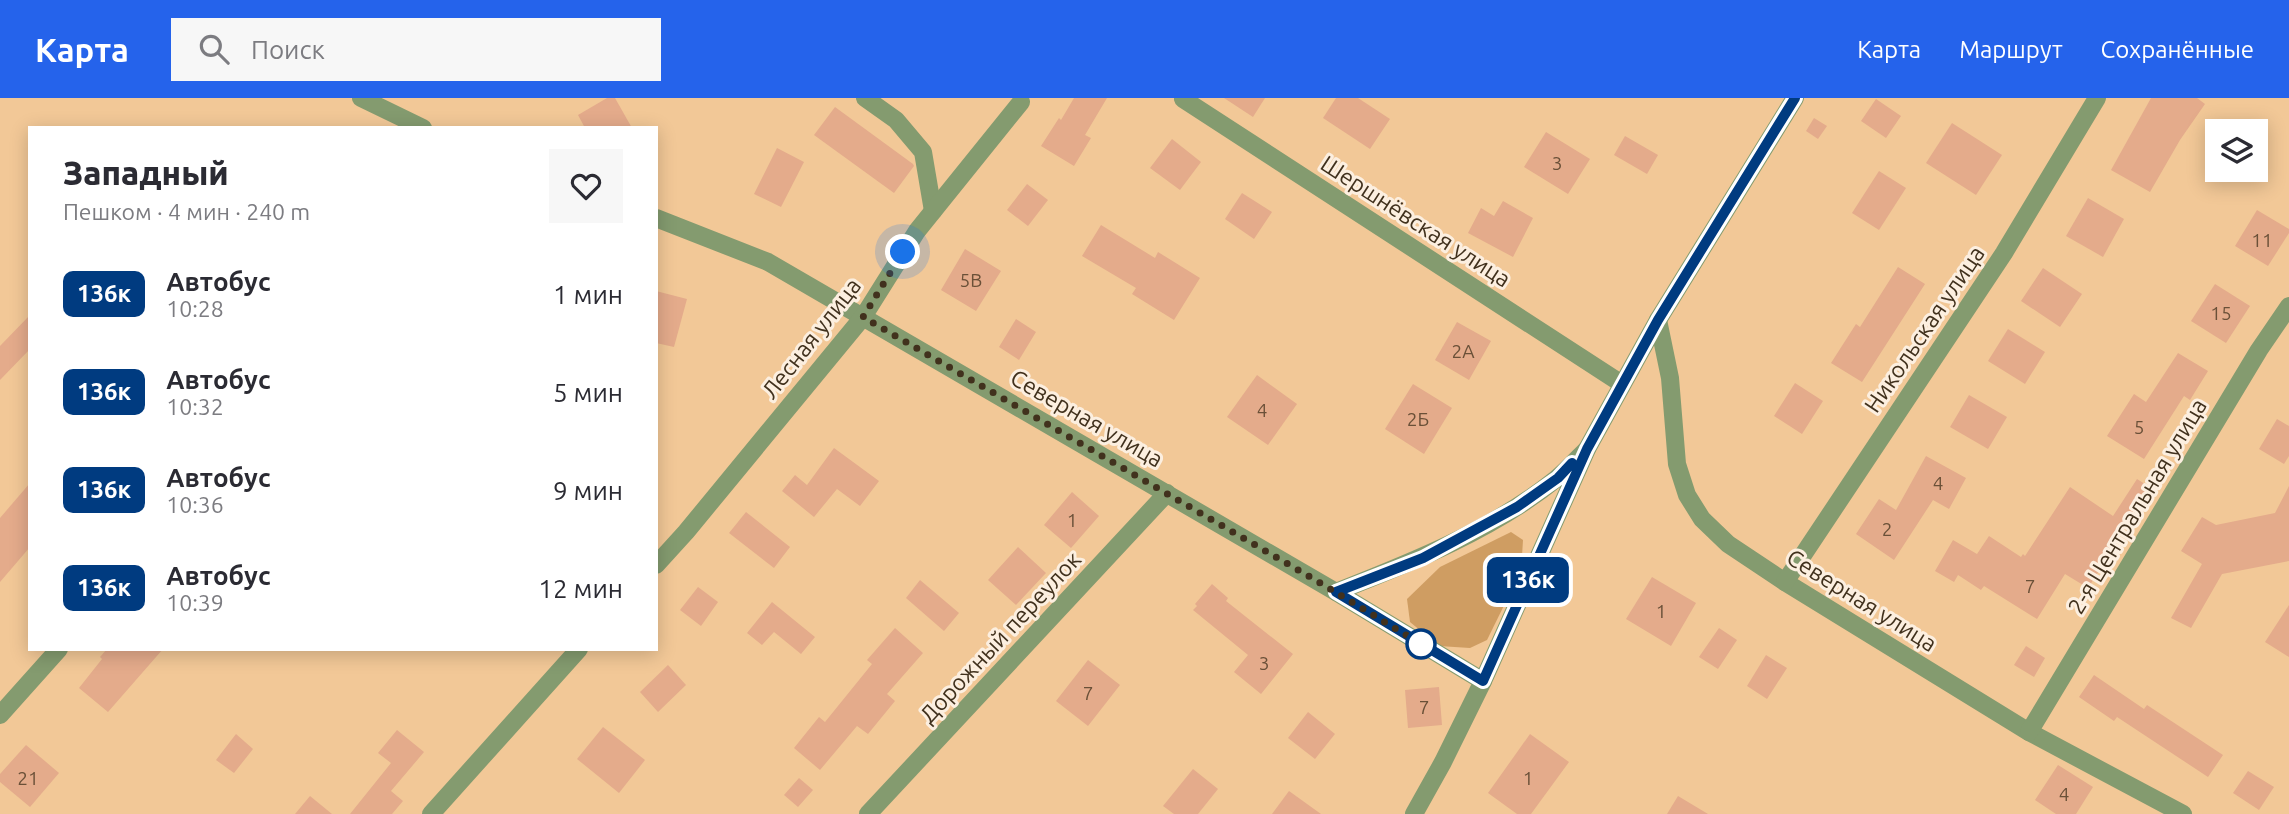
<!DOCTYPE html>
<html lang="ru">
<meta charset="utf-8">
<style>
:root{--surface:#fff;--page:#f7f7f7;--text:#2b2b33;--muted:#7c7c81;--accent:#2563eb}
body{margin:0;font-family:Ubuntu,sans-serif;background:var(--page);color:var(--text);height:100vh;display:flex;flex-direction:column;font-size:26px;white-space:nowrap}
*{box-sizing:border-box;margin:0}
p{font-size:23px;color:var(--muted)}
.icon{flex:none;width:38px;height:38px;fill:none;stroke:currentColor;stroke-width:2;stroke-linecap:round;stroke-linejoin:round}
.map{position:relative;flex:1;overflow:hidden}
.panel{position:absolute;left:28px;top:28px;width:630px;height:525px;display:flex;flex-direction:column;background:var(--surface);border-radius:0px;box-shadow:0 4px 18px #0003}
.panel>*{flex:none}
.badge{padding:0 14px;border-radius:10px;font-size:24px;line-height:46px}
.fabs{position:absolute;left:2205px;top:21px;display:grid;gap:14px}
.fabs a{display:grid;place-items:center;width:63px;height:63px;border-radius:0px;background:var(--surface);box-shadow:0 4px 18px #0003;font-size:35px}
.you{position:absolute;width:35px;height:35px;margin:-18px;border:5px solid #fff;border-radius:50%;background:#1a73e8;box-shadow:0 0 0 10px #1a73e833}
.map>.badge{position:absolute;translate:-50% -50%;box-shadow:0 0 0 4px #fff}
.round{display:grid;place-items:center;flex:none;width:74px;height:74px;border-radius:0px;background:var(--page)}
.summary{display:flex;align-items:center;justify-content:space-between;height:119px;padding:0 35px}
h1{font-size:33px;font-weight:800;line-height:52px}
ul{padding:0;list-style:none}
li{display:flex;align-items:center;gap:21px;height:98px;padding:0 35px}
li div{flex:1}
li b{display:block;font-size:26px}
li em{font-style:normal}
li .badge{min-width:77px;font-weight:700;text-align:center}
header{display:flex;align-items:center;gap:42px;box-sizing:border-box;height:98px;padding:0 35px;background:var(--accent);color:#fff}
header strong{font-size:33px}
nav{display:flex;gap:38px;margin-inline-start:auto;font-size:24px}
.search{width:490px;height:63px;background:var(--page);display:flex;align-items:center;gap:18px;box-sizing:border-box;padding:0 24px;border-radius:0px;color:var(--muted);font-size:26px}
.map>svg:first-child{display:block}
</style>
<header>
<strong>Карта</strong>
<div class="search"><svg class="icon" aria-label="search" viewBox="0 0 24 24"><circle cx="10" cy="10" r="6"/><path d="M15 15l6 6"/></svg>Поиск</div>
<nav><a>Карта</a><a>Маршрут</a><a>Сохранённые</a></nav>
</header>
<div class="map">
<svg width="2289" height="716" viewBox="0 0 2289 716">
<rect width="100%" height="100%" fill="#f2c897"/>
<path fill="#cf9d62" d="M 1511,434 L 1523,442 L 1521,473 L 1487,542 L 1470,550 L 1439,548 L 1410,524 L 1407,501 L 1440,469 Z"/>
<g fill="#e4ab8b">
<path d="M 607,0 L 615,0 L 632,30 L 585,30 L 578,17 Z"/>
<path d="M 1074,0 L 1107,0 L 1085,37 L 1091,40 L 1074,68 L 1041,48 L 1059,20 L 1061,22 Z"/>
<path d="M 1224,0 L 1265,0 L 1253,19 Z"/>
<path d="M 1336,0 L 1358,0 L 1390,21 L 1370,51 L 1323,20 Z"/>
<path d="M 2151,0 L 2197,0 L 2205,6 L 2180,42 L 2150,94 L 2111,72 Z"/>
<path d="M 1876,1 L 1901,18 L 1886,40 L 1861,23 Z"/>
<path d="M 835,9 L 913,66 L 914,68 L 894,95 L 814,37 Z"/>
<path d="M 1814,20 L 1827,28 L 1818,41 L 1806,33 Z"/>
<path d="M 1952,25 L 2002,57 L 1976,97 L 1926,65 Z"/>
<path d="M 1546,34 L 1590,61 L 1568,96 L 1524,69 Z"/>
<path d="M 1625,38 L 1658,57 L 1647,76 L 1614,57 Z"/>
<path d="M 1172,41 L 1201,64 L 1180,92 L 1150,70 Z"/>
<path d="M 777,50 L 804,64 L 781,109 L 754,96 Z"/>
<path d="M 1879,73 L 1906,90 L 1879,132 L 1852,115 Z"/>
<path d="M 1027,86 L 1048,102 L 1028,128 L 1007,112 Z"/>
<path d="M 1242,95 L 1272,114 L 1254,141 L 1225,121 Z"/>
<path d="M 2088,100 L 2124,121 L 2103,159 L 2066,138 Z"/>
<path d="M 1503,103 L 1533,120 L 1513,159 L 1468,135 L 1481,110 L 1494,118 Z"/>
<path d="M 2257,112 L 2289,131 L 2289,135 L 2268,168 L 2235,148 Z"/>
<path d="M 1101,127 L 1155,160 L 1158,154 L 1200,180 L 1174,222 L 1132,196 L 1136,190 L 1082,158 Z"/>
<path d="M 965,151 L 1001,173 L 976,213 L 941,192 Z"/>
<path d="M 1898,169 L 1925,186 L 1862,284 L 1831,265 L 1856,226 L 1860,229 Z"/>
<path d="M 2043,170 L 2082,196 L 2060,229 L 2021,203 Z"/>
<path d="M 2215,186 L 2250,208 L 2226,245 L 2191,223 Z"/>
<path d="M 656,193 L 687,201 L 674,249 L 656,245 Z"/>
<path d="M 30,217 L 30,251 L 0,282 L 0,248 Z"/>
<path d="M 1016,221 L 1036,234 L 1019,262 L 999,249 Z"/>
<path d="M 1457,224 L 1491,243 L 1469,282 L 1435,262 Z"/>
<path d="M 2008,231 L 2045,254 L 2025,286 L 1988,263 Z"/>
<path d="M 2178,255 L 2208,273 L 2190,302 L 2184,298 L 2144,361 L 2107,338 L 2134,296 L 2146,304 Z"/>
<path d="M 1257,277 L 1297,306 L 1268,347 L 1227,319 Z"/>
<path d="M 1795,285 L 1823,303 L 1802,336 L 1774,318 Z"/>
<path d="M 1413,286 L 1452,310 L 1424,356 L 1385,331 Z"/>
<path d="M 1969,297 L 2007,319 L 1988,351 L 1950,329 Z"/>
<path d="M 2277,321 L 2289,328 L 2289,358 L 2284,366 L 2259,351 Z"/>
<path d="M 834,350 L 879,383 L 860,408 L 837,391 L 814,419 L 782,393 L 795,377 L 807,387 Z"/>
<path d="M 1926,358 L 1966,380 L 1949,411 L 1933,402 L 1894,462 L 1856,436 L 1879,401 L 1896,412 Z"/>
<path d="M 2137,381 L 2156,393 L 2142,415 L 2137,412 L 2102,464 L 2104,465 L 2088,490 L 2065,476 L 2037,521 L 1984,488 L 1981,492 L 1958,477 L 1954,484 L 1935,473 L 1953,442 L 1977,456 L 1989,438 L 2021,459 L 2023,456 L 2025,458 L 2070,389 L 2113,418 Z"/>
<path d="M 30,385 L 30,449 L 0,484 L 0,420 Z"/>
<path d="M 2289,388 L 2289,463 L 2222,476 L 2191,530 L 2171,520 L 2202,466 L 2181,453 L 2202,419 L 2216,427 L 2275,415 Z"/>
<path d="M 1072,394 L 1099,418 L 1071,450 L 1044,427 Z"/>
<path d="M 746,414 L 790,449 L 774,470 L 729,435 Z"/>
<path d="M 1018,449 L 1046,475 L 1016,507 L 988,482 Z"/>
<path d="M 1652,479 L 1696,505 L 1671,548 L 1626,521 Z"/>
<path d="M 920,482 L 959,515 L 944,533 L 906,500 Z"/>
<path d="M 1212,486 L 1228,500 L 1226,503 L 1293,556 L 1261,596 L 1234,574 L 1248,557 L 1193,512 L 1197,508 L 1195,506 Z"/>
<path d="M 698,489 L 718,504 L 701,528 L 680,512 Z"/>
<path d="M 772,504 L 815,539 L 801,556 L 774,534 L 762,547 L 747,535 Z"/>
<path d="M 2289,507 L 2289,559 L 2265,544 Z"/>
<path d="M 895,530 L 923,555 L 887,596 L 895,603 L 868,636 L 857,628 L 820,672 L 794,650 L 819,619 L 825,624 L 872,566 L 867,562 Z"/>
<path d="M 1719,530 L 1737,542 L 1718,571 L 1699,559 Z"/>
<path d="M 2026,548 L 2045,560 L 2034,579 L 2014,567 Z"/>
<path d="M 107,551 L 163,551 L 108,614 L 79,590 L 102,561 L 100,559 Z"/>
<path d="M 1766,557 L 1787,570 L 1767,601 L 1747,588 Z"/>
<path d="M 1088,562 L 1120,587 L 1088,628 L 1056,603 Z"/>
<path d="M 668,567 L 686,587 L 658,614 L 640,594 Z"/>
<path d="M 2094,577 L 2144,611 L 2147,607 L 2223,657 L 2208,679 L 2117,619 L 2114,623 L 2079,599 Z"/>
<path d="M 1439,589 L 1442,627 L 1408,630 L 1405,592 Z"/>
<path d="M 1308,614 L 1335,636 L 1315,661 L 1288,640 Z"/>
<path d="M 603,629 L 645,662 L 619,695 L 577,661 Z"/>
<path d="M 397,632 L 424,654 L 391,693 L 403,703 L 392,716 L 350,716 L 391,665 L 378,655 Z"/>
<path d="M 236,636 L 253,651 L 234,675 L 216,662 Z"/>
<path d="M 1530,636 L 1569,664 L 1531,716 L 1517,716 L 1488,695 Z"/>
<path d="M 26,647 L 59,675 L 30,709 L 0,684 L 0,676 Z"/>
<path d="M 2058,667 L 2093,689 L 2076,716 L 2056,716 L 2035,702 Z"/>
<path d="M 1193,671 L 1218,691 L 1198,716 L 1174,716 L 1163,708 Z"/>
<path d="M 2248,673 L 2274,689 L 2259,712 L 2233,695 Z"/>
<path d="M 799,680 L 813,692 L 798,709 L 784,697 Z"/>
<path d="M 1289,693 L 1321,716 L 1272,716 Z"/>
<path d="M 310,698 L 332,716 L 295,716 Z"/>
<path d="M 1678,698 L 1708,716 L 1667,716 Z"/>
</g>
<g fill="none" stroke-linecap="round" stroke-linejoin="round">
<g stroke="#849b6f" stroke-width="18">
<path d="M 361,0 L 423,30"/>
<path d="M 865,0 L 896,22 L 923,54 L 933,113"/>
<path d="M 1183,1 L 1622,286"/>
<path d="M 656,120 L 768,164 L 1336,494 L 1483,583"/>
<path d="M 1658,222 L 1670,280 L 1677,366 L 1687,397 L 1702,421 L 1728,446 L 1785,484 L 2029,634 L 2183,716"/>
<path d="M 656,467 L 686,434 L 863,219 L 917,133 L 1021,4"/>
<path d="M 1785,484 L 2004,155 L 2097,0"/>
<path d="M 1336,494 C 1412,464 1491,433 1556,381 C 1567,372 1577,361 1587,351"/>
<path d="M 0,617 L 59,551"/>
<path d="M 2029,634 L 2259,252 L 2289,208"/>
<path d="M 431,716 L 579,551"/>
<path d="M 868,716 L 1167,395"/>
</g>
<path stroke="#849b6f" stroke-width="18" d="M 1414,716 L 1443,664 L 1483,583 L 1587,351 L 1658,222 L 1795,0"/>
</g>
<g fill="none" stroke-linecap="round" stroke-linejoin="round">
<g stroke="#fff" stroke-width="16">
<path id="line" d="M 1572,365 L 1558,380 L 1517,409 L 1423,460 L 1336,494 L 1483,583 L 1587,351 L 1658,222 L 1795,0"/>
</g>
<use href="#line" stroke="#003b80" stroke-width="10"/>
<path stroke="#41311d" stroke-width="7" stroke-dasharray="0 12.6" d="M 903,154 L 863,219 L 1312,480 L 1421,546"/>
</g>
<circle fill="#fff" stroke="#003b80" stroke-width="3.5" cx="1421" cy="546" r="14"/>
<g text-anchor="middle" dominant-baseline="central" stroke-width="6" stroke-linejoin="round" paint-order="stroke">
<g font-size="19" fill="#6a5038">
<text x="1557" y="65">3</text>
<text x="2262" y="142">11</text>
<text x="971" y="182">5В</text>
<text x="2221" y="215">15</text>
<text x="1463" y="253">2А</text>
<text x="1262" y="312">4</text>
<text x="1418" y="321">2Б</text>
<text x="2139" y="329">5</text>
<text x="1938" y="385">4</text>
<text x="1072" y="422">1</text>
<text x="1887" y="431">2</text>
<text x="2030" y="488">7</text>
<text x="1661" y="513">1</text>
<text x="1264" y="565">3</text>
<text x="1088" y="595">7</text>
<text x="1424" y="609">7</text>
<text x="28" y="680">21</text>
<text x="1528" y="680">1</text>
<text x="2064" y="696">4</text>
</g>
<g font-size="23" fill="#41311d" stroke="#fcefe0">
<text transform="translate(1416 123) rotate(33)">Шершнёвская улица</text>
<text transform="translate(1924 231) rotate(-56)">Никольская улица</text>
<text transform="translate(811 240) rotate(-52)">Лесная улица</text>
<text transform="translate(1087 320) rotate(30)">Северная улица</text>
<text transform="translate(2137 408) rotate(-59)">2-я Центральная улица</text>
<text transform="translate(1862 502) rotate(32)">Северная улица</text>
<text transform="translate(1000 539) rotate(-47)">Дорожный переулок</text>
</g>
</g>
</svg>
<div class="fabs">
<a><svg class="icon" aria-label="layers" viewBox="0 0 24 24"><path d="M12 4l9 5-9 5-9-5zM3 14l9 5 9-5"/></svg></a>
</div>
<div class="you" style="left:903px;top:154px"></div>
<b class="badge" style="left:1528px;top:482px;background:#003b80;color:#fff">136к</b>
<section class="panel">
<div class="summary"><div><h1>Западный</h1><p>Пешком · 4 мин · 240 m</p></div><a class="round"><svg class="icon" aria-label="heart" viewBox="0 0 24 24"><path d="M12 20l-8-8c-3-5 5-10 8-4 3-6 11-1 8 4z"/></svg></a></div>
<ul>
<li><span class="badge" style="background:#003b80;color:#fff">136к</span><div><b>Автобус</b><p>10:28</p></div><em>1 мин</em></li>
<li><span class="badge" style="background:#003b80;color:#fff">136к</span><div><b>Автобус</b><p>10:32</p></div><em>5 мин</em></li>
<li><span class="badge" style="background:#003b80;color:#fff">136к</span><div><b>Автобус</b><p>10:36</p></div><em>9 мин</em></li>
<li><span class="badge" style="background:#003b80;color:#fff">136к</span><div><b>Автобус</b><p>10:39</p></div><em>12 мин</em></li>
</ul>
</section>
</div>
